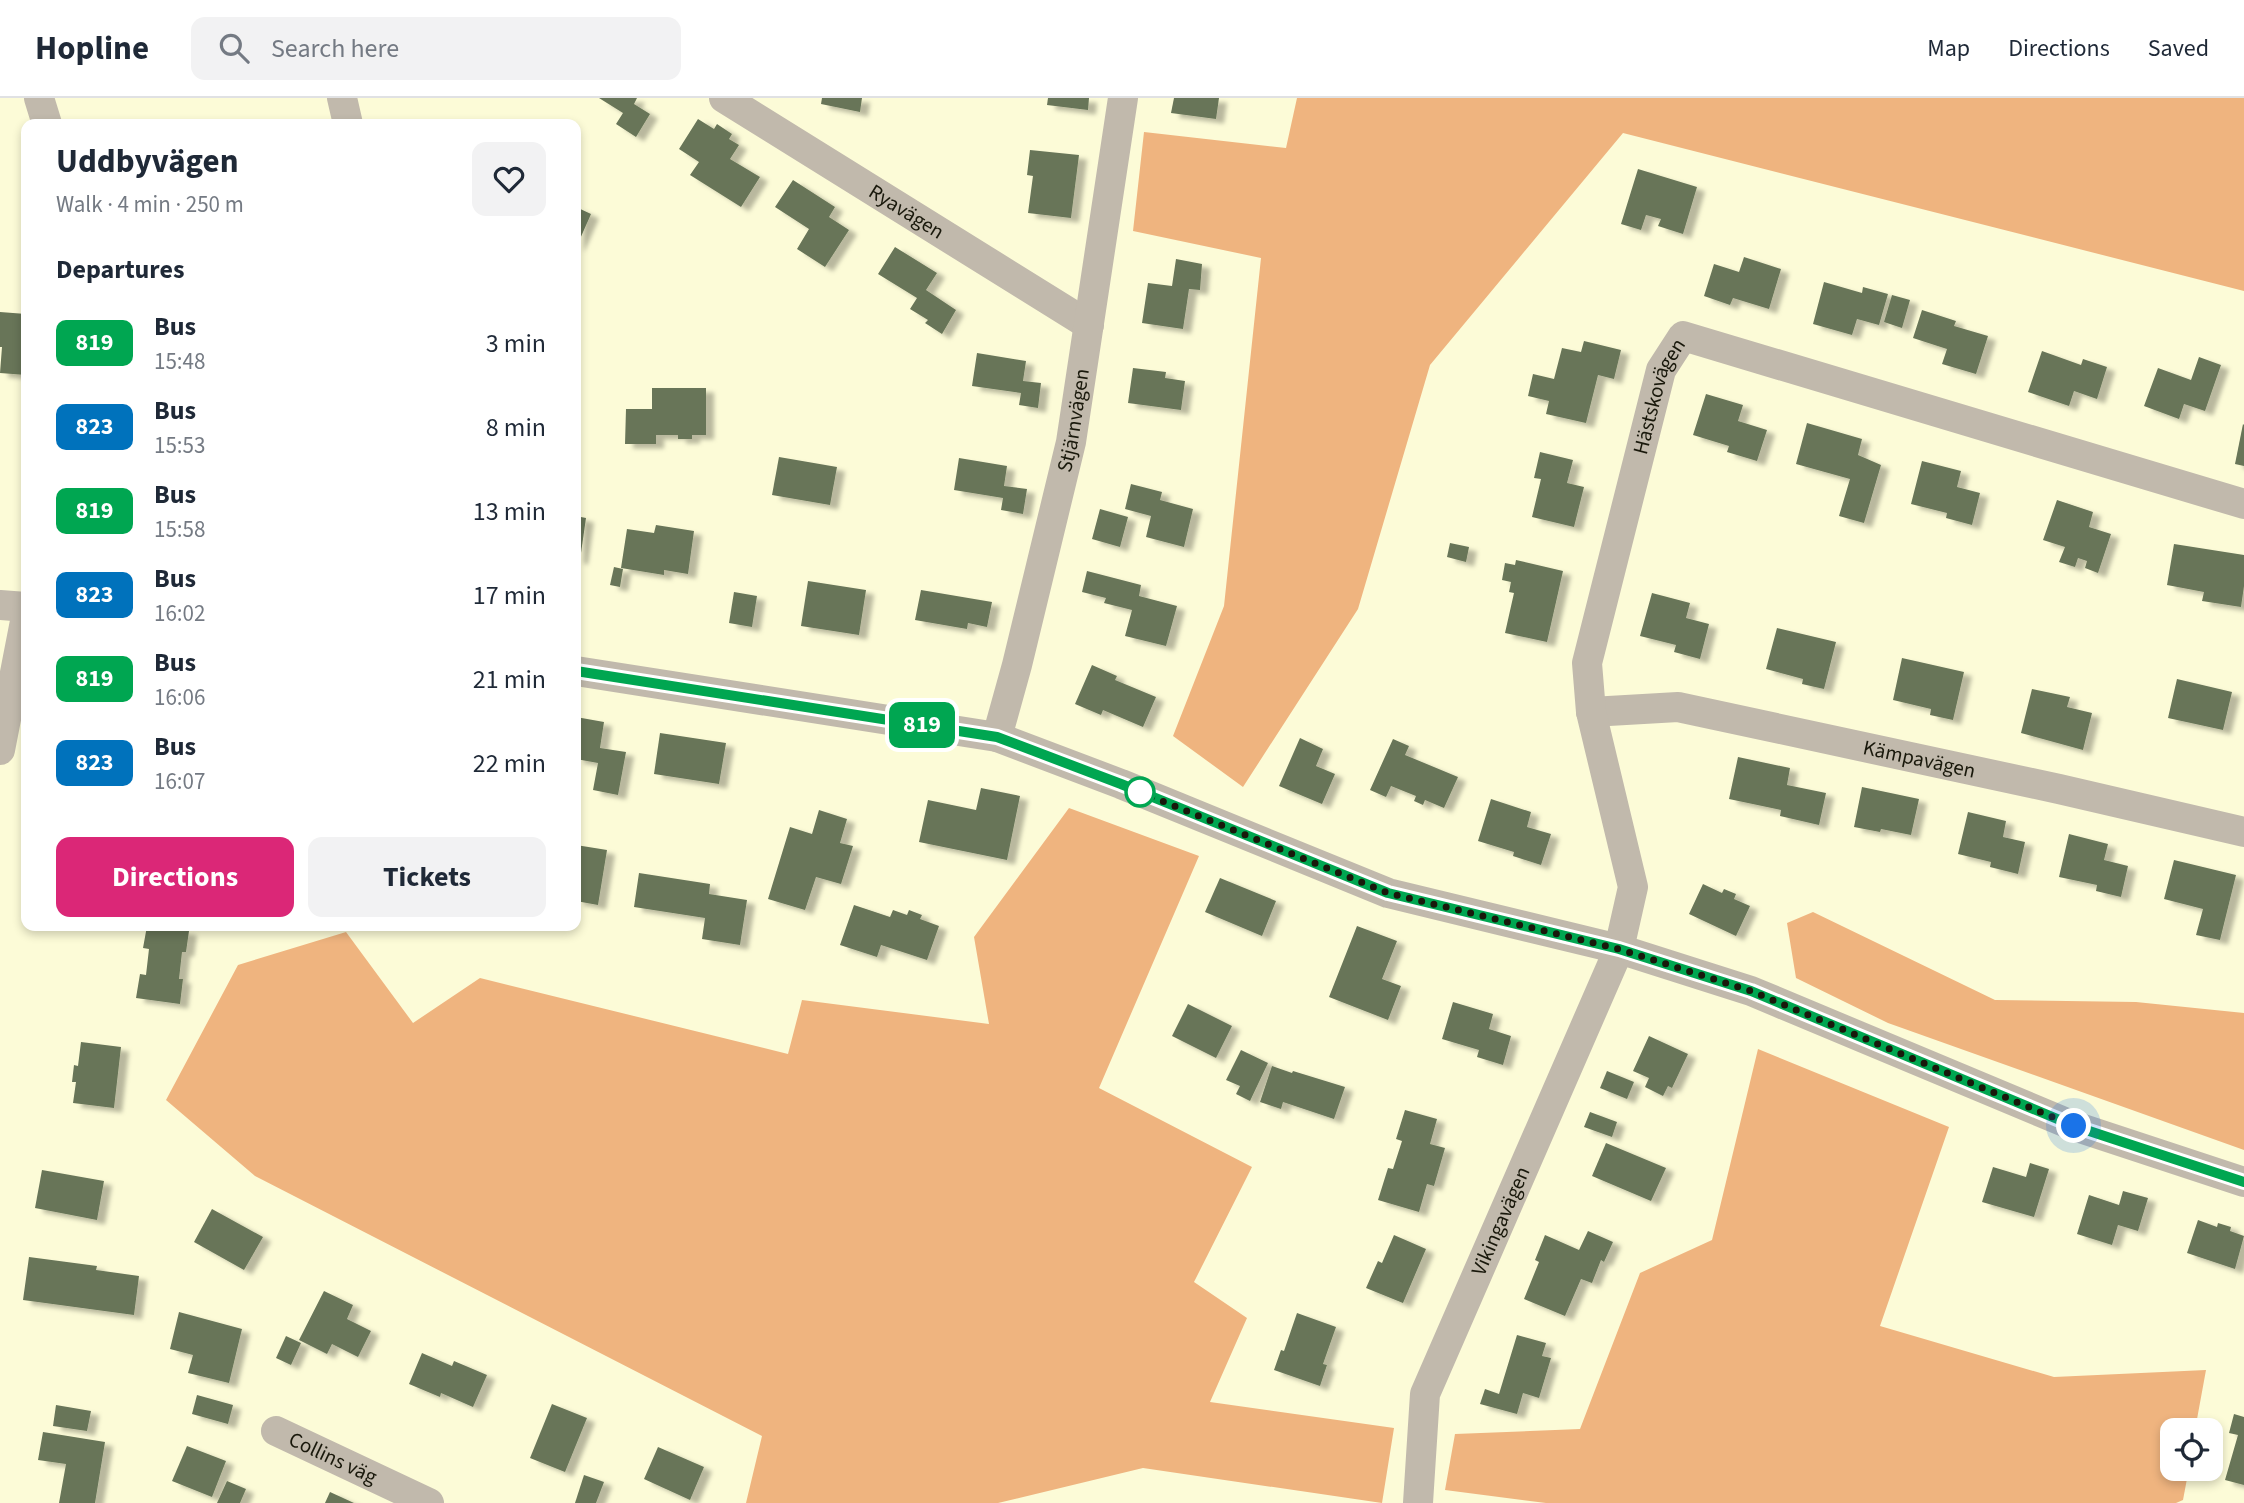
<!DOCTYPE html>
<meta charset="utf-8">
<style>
:root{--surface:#fff;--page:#f2f2f3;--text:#1f2937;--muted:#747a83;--line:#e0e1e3;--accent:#db2777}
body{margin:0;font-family:"Source Sans 3",sans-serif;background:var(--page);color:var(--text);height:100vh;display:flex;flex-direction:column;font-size:26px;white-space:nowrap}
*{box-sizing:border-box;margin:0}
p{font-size:23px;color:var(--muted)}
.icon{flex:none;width:38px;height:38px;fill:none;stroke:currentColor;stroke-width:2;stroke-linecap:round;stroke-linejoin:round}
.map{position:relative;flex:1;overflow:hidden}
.sheet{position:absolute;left:21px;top:21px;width:560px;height:812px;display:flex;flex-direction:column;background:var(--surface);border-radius:14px;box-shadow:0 4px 10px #0003}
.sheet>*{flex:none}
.badge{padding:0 14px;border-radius:10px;font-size:24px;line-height:46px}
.fabs{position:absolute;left:2160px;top:1320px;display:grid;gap:14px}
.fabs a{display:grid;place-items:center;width:63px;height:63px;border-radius:14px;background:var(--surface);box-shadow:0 4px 10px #0003;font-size:35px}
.you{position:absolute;width:35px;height:35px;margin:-18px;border:5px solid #fff;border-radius:50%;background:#1a73e8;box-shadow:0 0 0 10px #1a73e833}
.map>.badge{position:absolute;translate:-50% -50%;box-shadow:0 0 0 4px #fff}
h2{padding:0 35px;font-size:26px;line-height:63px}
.round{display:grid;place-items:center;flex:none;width:74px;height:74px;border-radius:14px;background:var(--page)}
.head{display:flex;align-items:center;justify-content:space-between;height:119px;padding:0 35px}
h1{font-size:33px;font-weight:700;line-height:52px}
.action{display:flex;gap:14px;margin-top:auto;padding:14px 35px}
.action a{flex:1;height:80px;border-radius:14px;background:var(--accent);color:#fff;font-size:28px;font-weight:700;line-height:80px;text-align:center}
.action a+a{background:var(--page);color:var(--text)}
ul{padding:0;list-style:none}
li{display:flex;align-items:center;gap:21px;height:84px;padding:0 35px}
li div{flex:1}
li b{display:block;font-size:26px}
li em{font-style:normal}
li .badge{min-width:77px;font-weight:700;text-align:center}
header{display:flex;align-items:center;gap:42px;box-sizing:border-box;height:98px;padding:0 35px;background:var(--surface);border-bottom:2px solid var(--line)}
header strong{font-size:33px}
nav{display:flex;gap:38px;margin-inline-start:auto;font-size:24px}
.search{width:490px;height:63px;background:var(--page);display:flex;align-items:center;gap:18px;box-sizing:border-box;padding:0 24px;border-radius:14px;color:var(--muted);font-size:26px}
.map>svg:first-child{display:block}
</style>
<header>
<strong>Hopline</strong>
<div class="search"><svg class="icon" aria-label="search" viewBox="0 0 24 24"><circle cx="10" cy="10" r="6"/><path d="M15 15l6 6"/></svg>Search here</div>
<nav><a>Map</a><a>Directions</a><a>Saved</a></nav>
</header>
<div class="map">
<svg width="2244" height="1405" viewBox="0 0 2244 1405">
<defs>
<filter id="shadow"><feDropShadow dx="8" dy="4.5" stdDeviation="2" flood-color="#0004"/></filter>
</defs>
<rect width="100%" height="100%" fill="#fcfbd7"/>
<g fill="#efb47f">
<path d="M 1297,0 L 2244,0 L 2244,193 L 1623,35 L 1430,267 L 1358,511 L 1243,689 L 1173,638 L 1224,508 L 1261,160 L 1133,133 L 1144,34 L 1286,50 Z"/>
<path d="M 1069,710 L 1199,758 L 1099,990 L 1252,1069 L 1194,1184 L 1247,1220 L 1210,1304 L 1394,1330 L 1382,1405 L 1143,1370 L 998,1405 L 746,1405 L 762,1338 L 255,1078 L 166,1002 L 238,867 L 346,834 L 413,925 L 480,880 L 788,956 L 802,902 L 989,926 L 974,839 Z"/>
<path d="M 1813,814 L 1995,902 L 2136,904 L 2244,915 L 2244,1052 L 1888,925 L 1796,880 L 1787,825 Z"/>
<path d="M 1758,951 L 1949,1029 L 1880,1228 L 2054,1279 L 2206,1272 L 2195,1332 L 2172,1332 L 2172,1370 L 2189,1370 L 2183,1402 L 2176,1405 L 1546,1405 L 1445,1392 L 1455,1336 L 1580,1331 L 1640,1175 L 1712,1142 Z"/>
</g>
<g fill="#687558" filter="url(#shadow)">
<path d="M 599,0 L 637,0 L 634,6 L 650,16 L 636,39 L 616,26 L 623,15 Z"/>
<path d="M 822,0 L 862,0 L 860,14 L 821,6 Z"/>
<path d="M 1048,0 L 1089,0 L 1088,12 L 1047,7 Z"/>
<path d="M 1174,0 L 1219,0 L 1216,21 L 1171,15 Z"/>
<path d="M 698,21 L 714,31 L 717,26 L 732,36 L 729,41 L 739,47 L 730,61 L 760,79 L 741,109 L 690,77 L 699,64 L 679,51 Z"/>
<path d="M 1030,52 L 1079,57 L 1071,120 L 1028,115 L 1033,78 L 1027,77 Z"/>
<path d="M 1638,71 L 1697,89 L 1683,136 L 1658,128 L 1661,121 L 1646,117 L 1641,132 L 1621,126 Z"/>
<path d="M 793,82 L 835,109 L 829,119 L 849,132 L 825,169 L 797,151 L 809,131 L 775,109 Z"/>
<path d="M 576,109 L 591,116 L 576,150 Z"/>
<path d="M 895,149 L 937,175 L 926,192 L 956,212 L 942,236 L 925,225 L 928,222 L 910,211 L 917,200 L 878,176 Z"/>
<path d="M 1744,159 L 1781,171 L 1769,211 L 1733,200 L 1730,207 L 1704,198 L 1714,166 L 1739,174 Z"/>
<path d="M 1176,161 L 1202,166 L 1200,192 L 1189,191 L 1183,231 L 1142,225 L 1148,185 L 1172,188 Z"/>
<path d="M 1824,184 L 1862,195 L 1863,189 L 1888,196 L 1879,227 L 1857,221 L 1852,237 L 1813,226 Z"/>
<path d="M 1892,197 L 1910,202 L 1902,230 L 1884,224 Z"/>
<path d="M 1922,212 L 1956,223 L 1954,228 L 1988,238 L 1976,276 L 1942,266 L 1947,251 L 1913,240 Z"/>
<path d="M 0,214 L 26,216 L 26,277 L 0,275 L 2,249 L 0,249 Z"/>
<path d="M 1584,243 L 1621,252 L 1614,281 L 1598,277 L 1586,325 L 1546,316 L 1549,303 L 1528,298 L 1533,276 L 1554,281 L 1562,250 L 1581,254 Z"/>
<path d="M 2042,253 L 2081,267 L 2083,261 L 2107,269 L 2097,301 L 2074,293 L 2069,308 L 2028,294 Z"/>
<path d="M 977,255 L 1026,263 L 1023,283 L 1041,285 L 1038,310 L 1019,307 L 1021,295 L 972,288 Z"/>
<path d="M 2199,259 L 2221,267 L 2205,313 L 2184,306 L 2179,321 L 2144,308 L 2158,270 L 2191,282 Z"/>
<path d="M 1133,270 L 1166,274 L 1165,280 L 1185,283 L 1181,312 L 1128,305 Z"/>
<path d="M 652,290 L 706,290 L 706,337 L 692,337 L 692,341 L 678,341 L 678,337 L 656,337 L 656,346 L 625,346 L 626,311 L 652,311 Z"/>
<path d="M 1706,296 L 1743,307 L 1738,323 L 1767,332 L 1757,363 L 1727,354 L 1729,348 L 1693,337 Z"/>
<path d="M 1807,325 L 1862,341 L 1858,357 L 1881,367 L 1864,425 L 1839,418 L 1850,381 L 1796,366 Z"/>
<path d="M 2243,326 L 2244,327 L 2244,368 L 2235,366 Z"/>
<path d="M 1540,354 L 1573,362 L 1567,385 L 1584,389 L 1574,429 L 1532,419 L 1541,381 L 1534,380 Z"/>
<path d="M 779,359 L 837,369 L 830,407 L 772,397 Z"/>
<path d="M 959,360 L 1007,368 L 1004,388 L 1027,391 L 1023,416 L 1001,412 L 1003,400 L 954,392 Z"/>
<path d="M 1922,363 L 1961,373 L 1957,389 L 1980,395 L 1972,427 L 1946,420 L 1947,415 L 1911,406 Z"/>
<path d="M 1131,386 L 1162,394 L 1160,402 L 1193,411 L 1184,449 L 1146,439 L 1151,418 L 1125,411 Z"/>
<path d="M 2057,402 L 2093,414 L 2089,429 L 2111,436 L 2098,475 L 2085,470 L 2087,463 L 2078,460 L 2075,469 L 2059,464 L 2065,449 L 2043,442 Z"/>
<path d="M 1100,411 L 1128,419 L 1120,449 L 1092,441 Z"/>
<path d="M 576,418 L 586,420 L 580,462 L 576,461 Z"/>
<path d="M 656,427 L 694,433 L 688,476 L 664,472 L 664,477 L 621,470 L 627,431 L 654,435 Z"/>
<path d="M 1450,445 L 1469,449 L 1466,464 L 1447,459 Z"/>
<path d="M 2174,446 L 2244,457 L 2244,488 L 2241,509 L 2202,503 L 2204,494 L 2167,487 Z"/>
<path d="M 1516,462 L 1563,473 L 1547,544 L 1505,535 L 1514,495 L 1509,494 L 1511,484 L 1502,482 L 1505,465 L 1515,467 Z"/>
<path d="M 614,469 L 623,471 L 620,489 L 610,487 Z"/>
<path d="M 1087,473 L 1141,487 L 1139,498 L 1177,508 L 1166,548 L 1125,538 L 1132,512 L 1104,505 L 1106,500 L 1082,494 Z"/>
<path d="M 808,483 L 866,492 L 859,537 L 801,528 Z"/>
<path d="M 921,492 L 992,504 L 987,529 L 968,525 L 967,531 L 915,522 Z"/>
<path d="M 734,494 L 757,498 L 752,529 L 729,525 Z"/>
<path d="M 1652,495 L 1690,505 L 1686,520 L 1709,526 L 1700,561 L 1674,554 L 1676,547 L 1640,538 Z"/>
<path d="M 1777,530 L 1836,544 L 1824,591 L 1802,586 L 1803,581 L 1766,571 Z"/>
<path d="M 1902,560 L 1964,574 L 1953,622 L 1930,617 L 1931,611 L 1893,602 Z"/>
<path d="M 1092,567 L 1117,578 L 1115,582 L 1156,599 L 1143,629 L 1103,612 L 1101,617 L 1075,606 Z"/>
<path d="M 2177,581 L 2232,594 L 2223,632 L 2168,620 Z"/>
<path d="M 2032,591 L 2070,599 L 2067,609 L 2092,615 L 2083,652 L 2021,635 Z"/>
<path d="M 576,619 L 604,624 L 600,650 L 626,654 L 618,697 L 593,692 L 598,665 L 576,661 Z"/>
<path d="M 660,635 L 726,645 L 719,686 L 654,676 Z"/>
<path d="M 1300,640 L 1323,651 L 1316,668 L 1335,676 L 1322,706 L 1279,688 Z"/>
<path d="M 1393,641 L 1409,648 L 1405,657 L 1458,679 L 1444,710 L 1425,702 L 1423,707 L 1414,703 L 1416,698 L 1391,688 L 1386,699 L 1370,692 Z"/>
<path d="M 1738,659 L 1790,670 L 1787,687 L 1826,695 L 1819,727 L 1780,718 L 1781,712 L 1729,701 Z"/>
<path d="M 1862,689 L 1919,701 L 1911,737 L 1881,731 L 1880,734 L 1854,729 Z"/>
<path d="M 981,690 L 1020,698 L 1007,762 L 919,744 L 928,702 L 976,712 Z"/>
<path d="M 1491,701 L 1531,714 L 1527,729 L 1551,736 L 1541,767 L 1513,758 L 1514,754 L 1478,743 Z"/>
<path d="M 819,712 L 847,721 L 840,745 L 853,748 L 841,786 L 816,779 L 805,812 L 768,801 L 790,729 L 812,736 Z"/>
<path d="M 1968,714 L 2006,723 L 2003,739 L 2025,744 L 2018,776 L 1990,769 L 1991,764 L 1958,756 Z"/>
<path d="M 2069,736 L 2108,746 L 2104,762 L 2128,768 L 2121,799 L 2096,793 L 2097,787 L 2059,779 Z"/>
<path d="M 576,747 L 607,752 L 598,807 L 576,803 Z"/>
<path d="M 2174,762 L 2236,777 L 2220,842 L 2196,837 L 2203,811 L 2164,801 Z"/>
<path d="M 639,775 L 710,786 L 709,796 L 747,802 L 740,847 L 702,841 L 705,820 L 634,809 Z"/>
<path d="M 1220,780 L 1276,803 L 1262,838 L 1205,814 Z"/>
<path d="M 1703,786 L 1722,795 L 1724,791 L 1736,796 L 1734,801 L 1750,808 L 1736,838 L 1689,816 Z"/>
<path d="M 854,807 L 890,819 L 893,812 L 907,817 L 909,812 L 922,817 L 920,821 L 939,828 L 927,862 L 881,847 L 877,859 L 840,847 Z"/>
<path d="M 147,828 L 189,833 L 186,854 L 182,854 L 179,881 L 183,881 L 180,906 L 136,900 L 140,876 L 146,877 L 149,851 L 143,850 Z"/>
<path d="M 1357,828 L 1397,843 L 1382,881 L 1401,888 L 1388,922 L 1329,899 Z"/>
<path d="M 1453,904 L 1493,916 L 1489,931 L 1511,938 L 1503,967 L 1477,959 L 1479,952 L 1442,941 Z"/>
<path d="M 1188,906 L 1232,928 L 1216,960 L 1172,938 Z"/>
<path d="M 1649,938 L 1688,956 L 1672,990 L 1668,988 L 1663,998 L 1645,989 L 1649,980 L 1633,973 Z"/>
<path d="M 81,944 L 121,949 L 114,1010 L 73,1005 L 76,984 L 72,984 L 74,967 L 78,968 Z"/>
<path d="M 1241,952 L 1268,965 L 1250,1003 L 1236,996 L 1240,988 L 1226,982 Z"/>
<path d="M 1272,968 L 1292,975 L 1293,973 L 1345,989 L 1334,1021 L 1283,1004 L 1281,1011 L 1260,1004 Z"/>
<path d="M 1607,973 L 1634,984 L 1627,1001 L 1600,990 Z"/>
<path d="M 1405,1012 L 1437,1021 L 1430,1046 L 1445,1050 L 1434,1088 L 1427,1086 L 1419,1114 L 1378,1102 L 1388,1070 L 1393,1071 L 1402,1043 L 1396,1041 Z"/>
<path d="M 1590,1014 L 1617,1024 L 1612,1039 L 1584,1029 Z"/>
<path d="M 1606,1045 L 1666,1070 L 1651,1103 L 1592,1078 Z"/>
<path d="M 2030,1065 L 2049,1071 L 2034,1119 L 1982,1104 L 1993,1069 L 2026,1079 Z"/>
<path d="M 42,1072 L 104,1083 L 97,1122 L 35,1110 Z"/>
<path d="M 2123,1093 L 2148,1100 L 2138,1133 L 2118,1127 L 2112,1147 L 2077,1136 L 2089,1097 L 2119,1107 Z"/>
<path d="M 212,1111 L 263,1139 L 244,1172 L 194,1144 Z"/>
<path d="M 2198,1122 L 2217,1129 L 2218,1125 L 2231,1129 L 2230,1133 L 2244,1138 L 2235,1171 L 2187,1155 Z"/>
<path d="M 1588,1133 L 1613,1144 L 1604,1164 L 1601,1162 L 1592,1185 L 1581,1181 L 1565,1218 L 1524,1201 L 1539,1164 L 1535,1162 L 1545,1137 L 1579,1152 Z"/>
<path d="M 1394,1137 L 1426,1151 L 1403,1205 L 1366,1190 L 1378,1163 L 1382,1165 Z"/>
<path d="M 29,1159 L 97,1168 L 96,1172 L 139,1178 L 134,1217 L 23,1202 Z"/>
<path d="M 324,1193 L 353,1207 L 347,1221 L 371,1233 L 358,1259 L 332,1246 L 327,1256 L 299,1242 Z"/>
<path d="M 179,1214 L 242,1231 L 229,1285 L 188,1275 L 193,1257 L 170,1251 Z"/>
<path d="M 1297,1215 L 1336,1229 L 1323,1266 L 1327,1267 L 1320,1288 L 1274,1272 L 1281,1252 L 1284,1253 Z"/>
<path d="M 1517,1237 L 1546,1245 L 1542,1258 L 1551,1260 L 1539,1300 L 1523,1295 L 1517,1316 L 1480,1306 L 1485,1291 L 1499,1296 Z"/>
<path d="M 286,1238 L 301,1245 L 291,1267 L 276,1260 Z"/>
<path d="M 422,1255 L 452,1268 L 454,1263 L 487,1277 L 473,1309 L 441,1295 L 440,1299 L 409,1286 Z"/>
<path d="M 197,1297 L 233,1307 L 228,1326 L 192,1316 Z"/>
<path d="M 552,1306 L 587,1320 L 565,1374 L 530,1360 Z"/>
<path d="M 56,1307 L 91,1313 L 87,1333 L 53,1328 Z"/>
<path d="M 2234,1316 L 2244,1319 L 2244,1387 L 2225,1382 L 2238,1337 L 2229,1335 Z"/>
<path d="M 43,1334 L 105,1344 L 95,1405 L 59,1405 L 66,1366 L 38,1362 Z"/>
<path d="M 187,1348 L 226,1363 L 212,1399 L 172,1383 Z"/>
<path d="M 658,1349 L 704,1369 L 690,1402 L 644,1381 Z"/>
<path d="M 584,1377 L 604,1384 L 596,1405 L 575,1405 Z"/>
<path d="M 227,1383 L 246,1391 L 240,1405 L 217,1405 Z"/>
<path d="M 330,1394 L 354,1405 L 325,1405 Z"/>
</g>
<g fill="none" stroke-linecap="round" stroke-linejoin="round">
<g stroke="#c1b9ac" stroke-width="30">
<path d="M 39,0 L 47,26"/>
<path d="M 342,0 L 348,26"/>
<path id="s1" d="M 724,0 L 1089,227"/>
<path d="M 0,507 L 26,509"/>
<path d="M 576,573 L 997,639 L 1121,686 L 1388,795 L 1619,851 L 1751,893 L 2074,1028 L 2244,1084"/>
<path id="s2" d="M 1591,614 L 1678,609 L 2059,691 L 2244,734"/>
<path id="s3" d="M 997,639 L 1017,567 L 1071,344 L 1123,0"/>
<path d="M 0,652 L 26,518"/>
<path id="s4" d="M 276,1333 L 429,1405"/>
<path id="s5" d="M 1418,1405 L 1425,1296 L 1619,851 L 1633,789 L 1591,614 L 1587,565 L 1661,272 L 1683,238 L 2244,406"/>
</g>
</g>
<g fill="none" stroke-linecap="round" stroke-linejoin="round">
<g stroke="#fff" stroke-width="16">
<path id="line" d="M 576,573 L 997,639 L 1121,686 L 1388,795 L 1619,851 L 1751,893 L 2074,1028 L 2244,1084"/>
</g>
<use href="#line" stroke="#00a651" stroke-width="10"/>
<path stroke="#19180b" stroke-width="7" stroke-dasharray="0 12.6" d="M 1140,694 L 1388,795 L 1619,851 L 1751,893 L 2074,1028"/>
</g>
<circle fill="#fff" stroke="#00a651" stroke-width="3.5" cx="1140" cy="694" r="14"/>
<g text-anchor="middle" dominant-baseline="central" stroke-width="7" stroke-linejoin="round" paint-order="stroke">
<g font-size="21" fill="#19180b" stroke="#fff">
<text stroke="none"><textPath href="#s1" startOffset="215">Ryavägen</textPath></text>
<text stroke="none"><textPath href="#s5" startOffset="1164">Hästskovägen</textPath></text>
<text stroke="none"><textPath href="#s3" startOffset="326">Stjärnvägen</textPath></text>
<text stroke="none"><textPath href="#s2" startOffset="334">Kämpavägen</textPath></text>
<text stroke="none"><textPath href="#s5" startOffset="298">Vikingavägen</textPath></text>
<text stroke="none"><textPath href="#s4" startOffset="63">Collins väg</textPath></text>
</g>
</g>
</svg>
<div class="fabs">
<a><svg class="icon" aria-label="locate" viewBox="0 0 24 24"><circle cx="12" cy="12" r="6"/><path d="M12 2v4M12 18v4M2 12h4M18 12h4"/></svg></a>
</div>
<div class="you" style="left:2074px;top:1028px"></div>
<b class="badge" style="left:922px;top:627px;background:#00a651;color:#fff">819</b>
<section class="sheet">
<div class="head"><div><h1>Uddbyvägen</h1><p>Walk · 4 min · 250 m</p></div><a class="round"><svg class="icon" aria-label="heart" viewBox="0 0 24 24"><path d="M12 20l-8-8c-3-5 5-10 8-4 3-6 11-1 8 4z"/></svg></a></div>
<h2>Departures</h2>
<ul>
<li><span class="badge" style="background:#00a651;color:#fff">819</span><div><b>Bus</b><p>15:48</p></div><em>3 min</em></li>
<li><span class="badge" style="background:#0072bc;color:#fff">823</span><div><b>Bus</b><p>15:53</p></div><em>8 min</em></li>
<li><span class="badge" style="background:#00a651;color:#fff">819</span><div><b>Bus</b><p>15:58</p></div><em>13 min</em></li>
<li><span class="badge" style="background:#0072bc;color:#fff">823</span><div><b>Bus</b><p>16:02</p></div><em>17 min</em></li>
<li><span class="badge" style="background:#00a651;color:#fff">819</span><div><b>Bus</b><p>16:06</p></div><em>21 min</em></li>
<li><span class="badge" style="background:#0072bc;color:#fff">823</span><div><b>Bus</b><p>16:07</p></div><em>22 min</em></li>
</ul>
<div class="action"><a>Directions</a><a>Tickets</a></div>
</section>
</div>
